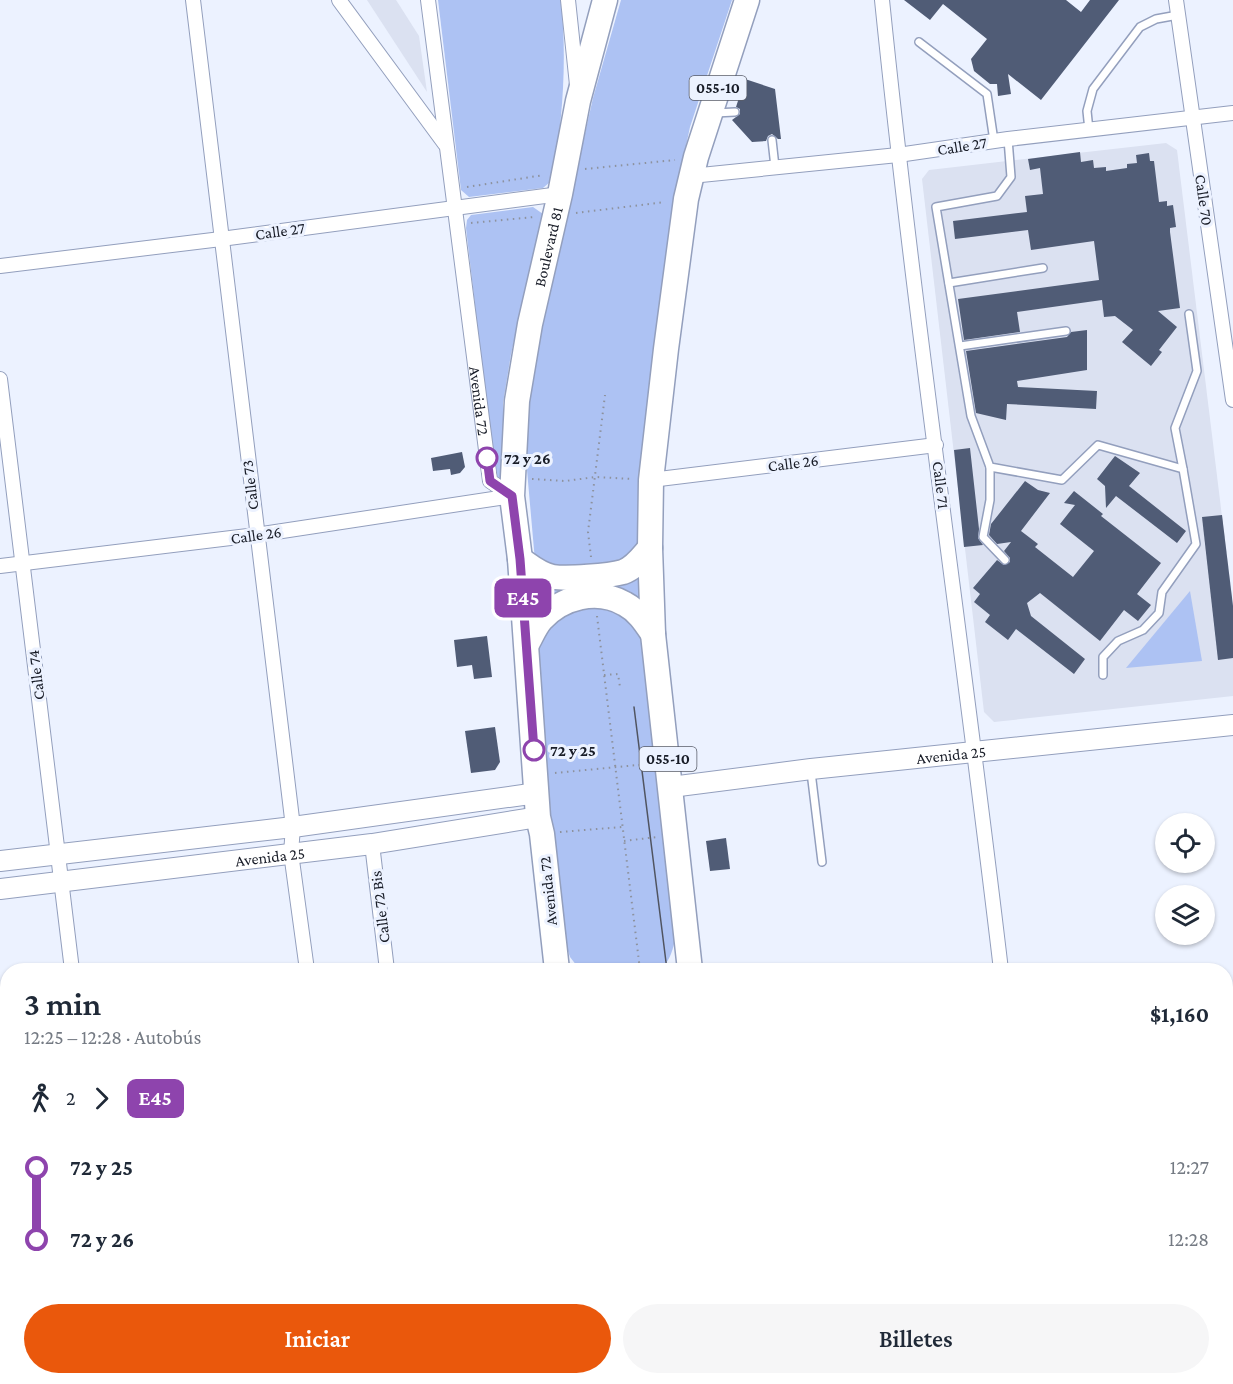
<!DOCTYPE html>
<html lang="es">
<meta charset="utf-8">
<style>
:root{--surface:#fff;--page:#f6f6f7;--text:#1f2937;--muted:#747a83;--accent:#ea580c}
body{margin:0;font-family:"Crimson Pro",serif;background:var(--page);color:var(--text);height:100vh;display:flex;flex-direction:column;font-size:22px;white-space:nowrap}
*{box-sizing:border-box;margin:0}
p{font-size:20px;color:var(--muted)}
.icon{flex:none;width:33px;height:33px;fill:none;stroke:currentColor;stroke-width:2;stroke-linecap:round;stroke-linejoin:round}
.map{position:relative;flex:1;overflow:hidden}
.panel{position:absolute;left:0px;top:963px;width:1233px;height:422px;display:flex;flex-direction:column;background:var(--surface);border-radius:24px 24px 0 0;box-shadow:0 2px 4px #0004}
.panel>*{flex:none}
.badge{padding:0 12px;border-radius:9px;font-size:21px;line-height:39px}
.fabs{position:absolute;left:1155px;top:813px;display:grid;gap:12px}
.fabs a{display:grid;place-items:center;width:60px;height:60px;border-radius:50%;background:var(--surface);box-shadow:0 2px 4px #0004;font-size:30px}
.map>.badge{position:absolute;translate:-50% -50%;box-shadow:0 0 0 3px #fff}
.legs{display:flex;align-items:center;gap:9px;height:66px;padding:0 24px;font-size:20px}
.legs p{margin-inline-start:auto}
.head{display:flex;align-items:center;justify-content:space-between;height:102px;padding:0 24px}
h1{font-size:33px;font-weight:600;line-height:45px}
.action{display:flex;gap:12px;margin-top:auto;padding:12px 24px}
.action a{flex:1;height:69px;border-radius:36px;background:var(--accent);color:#fff;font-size:24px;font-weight:600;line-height:69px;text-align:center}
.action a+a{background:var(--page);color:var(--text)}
ul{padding:0 24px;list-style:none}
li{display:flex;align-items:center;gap:21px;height:72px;font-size:22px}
li i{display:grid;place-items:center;width:9px;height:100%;margin:0 8px;background:currentColor}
li i::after{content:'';width:15px;height:15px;margin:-8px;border:4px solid;border-radius:50%;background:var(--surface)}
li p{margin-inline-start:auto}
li:first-child i{background:linear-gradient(#0000 50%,currentColor 0)}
li:last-child i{background:linear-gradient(currentColor 50%,#0000 0)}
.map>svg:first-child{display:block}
</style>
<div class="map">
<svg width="1233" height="1384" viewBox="0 0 1233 1384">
<rect width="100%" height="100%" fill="#ecf2ff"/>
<g fill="#dbe1f1">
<path d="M 367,0 L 396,0 L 398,3 L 419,36 L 427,92 Z"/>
<path d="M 1166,143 L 1177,150 L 1233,606 L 1233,696 L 994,722 L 984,712 L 922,179 L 929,170 Z"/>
</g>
<g fill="#adc2f3">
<path d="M 438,0 L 561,0 C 567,59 563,117 553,176 L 550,182 L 543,188 L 469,197 L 461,190 Z"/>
<path d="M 621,0 L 732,0 L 690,127 L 676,193 L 650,377 L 640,490 L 642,549 L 628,563 L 547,572 L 535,561 L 524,436 L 530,378 L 593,98 Z"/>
<path d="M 533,207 L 543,214 L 511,354 L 503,403 L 503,475 L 498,479 L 495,477 L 466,228 L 467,220 L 471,215 Z"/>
<path d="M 642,570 L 644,606 L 630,595 L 534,613 L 533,580 Z"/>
<path d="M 1190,591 L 1202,661 L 1126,668 Z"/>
<path d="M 570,608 L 616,608 L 640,631 L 647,650 L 676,935 C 673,949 671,960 660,970 L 580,970 L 570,957 L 566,945 L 544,764 L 537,657 L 541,636 Z"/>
<path d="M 619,1377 L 728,1377 L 729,1384 L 620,1384 Z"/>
</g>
<g fill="#505c76">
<path d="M 904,0 L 1066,0 L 1081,12 L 1090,0 L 1119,0 L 1041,100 L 1008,74 L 1011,94 L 998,96 L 997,84 L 990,84 L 974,71 L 971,59 L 987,39 L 943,4 L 930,20 Z"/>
<path d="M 745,79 L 775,89 L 781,139 L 778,139 L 772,134 L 768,136 L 766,141 L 752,142 L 732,120 L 740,114 L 740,109 L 736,107 Z"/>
<path d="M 1080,152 L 1081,162 L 1093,160 L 1094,168 L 1106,167 L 1106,171 L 1127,168 L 1127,164 L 1137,163 L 1136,155 L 1149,153 L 1150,161 L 1154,161 L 1159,202 L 1167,201 L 1167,206 L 1173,205 L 1176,227 L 1170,228 L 1170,232 L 1180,308 L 1158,311 L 1177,327 L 1159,350 L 1162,352 L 1151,366 L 1122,342 L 1133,330 L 1115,316 L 1104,317 L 1102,300 L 1017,312 L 1020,332 L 964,340 L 958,299 L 1099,280 L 1094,241 L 1031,250 L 1028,230 L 955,239 L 953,221 L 1027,212 L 1025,196 L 1043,194 L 1040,168 L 1030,170 L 1028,159 Z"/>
<path d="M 1087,330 L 1087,370 L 1017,381 L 1018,387 L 1097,391 L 1096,409 L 1007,404 L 1006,420 L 976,413 L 966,351 L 1067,337 L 1071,332 Z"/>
<path d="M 970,448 L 979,529 L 978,538 L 983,545 L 964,547 L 954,450 Z"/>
<path d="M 462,452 L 465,467 L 460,473 L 451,475 L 450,469 L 433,471 L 431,458 Z"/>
<path d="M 1115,456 L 1140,473 L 1129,486 L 1186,531 L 1177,543 L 1116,496 L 1106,508 L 1105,486 L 1097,479 Z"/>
<path d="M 1025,481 L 1038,490 L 1050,493 L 1021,531 L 1038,544 L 1035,547 L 1073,577 L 1094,551 L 1060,524 L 1075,505 L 1064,503 L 1074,491 L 1103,514 L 1101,516 L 1161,563 L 1137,594 L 1151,605 L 1138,621 L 1124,610 L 1100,641 L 1040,593 L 1027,603 L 1031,616 L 1085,659 L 1074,674 L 1016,629 L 1008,640 L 985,622 L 990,615 L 974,602 L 980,594 L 973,588 L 997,560 L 1004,565 L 1010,562 L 1010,558 L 1004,551 L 1011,542 L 997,544 L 989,535 L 991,524 Z"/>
<path d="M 1222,515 L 1233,606 L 1233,658 L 1218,660 L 1202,517 Z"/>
<path d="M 487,636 L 492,677 L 474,679 L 472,665 L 457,667 L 454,640 Z"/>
<path d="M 495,727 L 500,762 L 495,770 L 471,773 L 465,731 Z"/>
<path d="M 726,838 L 730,869 L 710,871 L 706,841 Z"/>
</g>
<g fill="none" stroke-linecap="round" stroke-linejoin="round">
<g stroke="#939fbd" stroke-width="10">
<g id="lane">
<path d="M 919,42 L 987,94 L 994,141"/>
<path d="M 715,113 L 735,112"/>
<path d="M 1089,130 L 1087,111 L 1093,89 L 1140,27 L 1156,19 L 1178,15"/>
<path d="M 1008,139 L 1011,177 L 997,196 L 936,207 L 971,416 L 990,467 L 1062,480 L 1098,445 L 1183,469 L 1196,544 L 1162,592 L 1159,613 L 1143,630 L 1118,641 L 1103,657 L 1103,675"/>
<path d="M 772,140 L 775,167"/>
<path d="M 949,283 L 1043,268"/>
<path d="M 960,346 L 1066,331"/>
<path d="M 990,467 L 990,500 L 983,537 L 1005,560"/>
<path d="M 1183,469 L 1175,428 L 1197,371 L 1189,314"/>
<path d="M 811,772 L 822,862"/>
</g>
</g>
<g stroke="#939fbd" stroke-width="16">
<g id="street">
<path d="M 193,0 L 293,827 L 291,853 L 307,970"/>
<path d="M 339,0 L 445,144"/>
<path id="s1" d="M 428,0 L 490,481 L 512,496"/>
<path d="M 568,0 L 577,85"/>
<path d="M 882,0 C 915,324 963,647 1001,970"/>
<path d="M 1176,0 L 1233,400"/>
<path d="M 691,176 L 898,155 L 1008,139 L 1233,113"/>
<path d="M 0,266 L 221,239 L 560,194"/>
<path d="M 0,379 L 72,970"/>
<path d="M 651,480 L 936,445"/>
<path d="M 0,566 L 256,535 L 512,496"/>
<path d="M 372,844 L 387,970"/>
<path d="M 1226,1042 L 1233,1041"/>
<path d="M 0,1182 L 8,1181"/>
<path d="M 1226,1342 L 1233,1341"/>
<path d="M 121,1377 L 122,1384"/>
<path d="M 423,1377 L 424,1384"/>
<path d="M 1049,1377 L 1050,1384"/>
<path d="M 814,1384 L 895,1377"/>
</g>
</g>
<g stroke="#939fbd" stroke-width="22">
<g id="secondary">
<path id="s2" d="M 671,787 L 811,769 L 1233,725"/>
<path d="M 0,861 L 293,827 L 537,793"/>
<path id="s3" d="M 0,889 L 372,844 L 538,817"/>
</g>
</g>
<g stroke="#939fbd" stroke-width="27">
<g id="highway">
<path d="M 520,559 C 530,566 540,575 553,577 C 567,579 609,576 623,572 C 635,568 642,557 650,548"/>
<path d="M 527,644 C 531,637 535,627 541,620 C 562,597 597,588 625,604 C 638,611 645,622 653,634"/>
<path id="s4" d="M 557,970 L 542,834 L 538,817 L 520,559 L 512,496 L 517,401 L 530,324 L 560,194 L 578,101 L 605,0"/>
<path d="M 690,970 L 653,634 L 650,548 L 651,480 L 666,349 L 686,199 L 696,157 L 747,0"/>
<path d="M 608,1377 L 609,1384"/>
<path d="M 741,1377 L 742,1384"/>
</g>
</g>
<g stroke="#8d929e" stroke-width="2" stroke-dasharray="1.5 4.5" stroke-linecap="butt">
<path d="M 585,169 L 675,160"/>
<path d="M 467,187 L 544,175"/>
<path d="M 576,213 L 665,202"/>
<path d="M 471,223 L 534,217"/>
<path d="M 532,479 L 565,481 L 596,477 L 633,479"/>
<path d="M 591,557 L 588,532 L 605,395"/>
<path d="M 597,616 L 640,970"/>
<path d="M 604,675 L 618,674 L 620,687 L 622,687"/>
<path d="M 555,773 L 648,764"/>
<path d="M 560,832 L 622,827"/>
<path d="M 624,841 L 657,837"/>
<path d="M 692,1377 L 693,1384"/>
</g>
<use href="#lane" stroke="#fff" stroke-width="7"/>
<use href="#street" stroke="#fff" stroke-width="14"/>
<use href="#secondary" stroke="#fff" stroke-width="20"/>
<use href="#highway" stroke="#fff" stroke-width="24"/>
<g stroke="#505460" stroke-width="1.5">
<path d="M 634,707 L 667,970"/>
<path d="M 718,1377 L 719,1384"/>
</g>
</g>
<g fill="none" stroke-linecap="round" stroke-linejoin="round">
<g stroke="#fff" stroke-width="14">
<path id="line-1" d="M 487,458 L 490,481 L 512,496 L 520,559 L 534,750"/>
</g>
<use href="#line-1" stroke="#8e44ad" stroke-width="9"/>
</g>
<g fill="#fff" stroke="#8e44ad" stroke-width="3">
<circle cx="487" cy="458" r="10"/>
<circle cx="534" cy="750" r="10"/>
</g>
<g text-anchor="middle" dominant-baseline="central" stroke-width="6" stroke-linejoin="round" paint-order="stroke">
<g fill="#ecf2ff" stroke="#585c68" stroke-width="1.5">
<rect x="689.5" y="76" width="57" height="24" rx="4.5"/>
<rect x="639.5" y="747" width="57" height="24" rx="4.5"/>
</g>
<g font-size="15" font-weight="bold" fill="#181c27">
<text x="718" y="88">055-10</text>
<text x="668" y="759">055-10</text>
</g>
<g font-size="16" fill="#181c27" stroke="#ecf2ff">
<text transform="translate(962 146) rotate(-9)">Calle 27</text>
<text transform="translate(1204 200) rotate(82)">Calle 70</text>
<text transform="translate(280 231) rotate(-8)">Calle 27</text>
<text stroke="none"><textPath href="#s4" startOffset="729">Boulevard 81</textPath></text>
<text stroke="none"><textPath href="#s1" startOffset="404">Avenida 72</textPath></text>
<text transform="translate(793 463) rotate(-7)">Calle 26</text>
<text transform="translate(250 485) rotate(-97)">Calle 73</text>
<text transform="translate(941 485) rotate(83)">Calle 71</text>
<text transform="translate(256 535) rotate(-8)">Calle 26</text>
<text transform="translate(36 675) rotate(-97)">Calle 74</text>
<text stroke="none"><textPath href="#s2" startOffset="282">Avenida 25</textPath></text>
<text stroke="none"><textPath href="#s3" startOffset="272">Avenida 25</textPath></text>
<text transform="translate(548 891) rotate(-96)">Avenida 72</text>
<text transform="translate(380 907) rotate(-97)">Calle 72 Bis</text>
</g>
<g font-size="16" font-weight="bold" fill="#181c27" stroke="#ecf2ff" text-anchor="start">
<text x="504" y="458">72 y 26</text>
<text x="550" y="750">72 y 25</text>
</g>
</g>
</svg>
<div class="fabs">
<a><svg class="icon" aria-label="locate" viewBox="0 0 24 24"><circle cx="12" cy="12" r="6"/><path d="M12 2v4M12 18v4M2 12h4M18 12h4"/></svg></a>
<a><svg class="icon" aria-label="layers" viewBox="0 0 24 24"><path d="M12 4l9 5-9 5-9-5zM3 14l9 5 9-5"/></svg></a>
</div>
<b class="badge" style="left:523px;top:598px;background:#8e44ad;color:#fff">E45</b>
<section class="panel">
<div class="head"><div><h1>3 min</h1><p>12:25 – 12:28 · Autobús</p></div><b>$1,160</b></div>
<div class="legs"><svg class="icon" aria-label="walk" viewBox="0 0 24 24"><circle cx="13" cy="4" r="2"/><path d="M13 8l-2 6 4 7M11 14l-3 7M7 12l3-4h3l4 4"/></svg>2<svg class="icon" aria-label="forward" viewBox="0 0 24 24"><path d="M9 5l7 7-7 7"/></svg><b class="badge" style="background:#8e44ad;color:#fff">E45</b></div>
<ul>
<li><i style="color:#8e44ad"></i><b>72 y 25</b><p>12:27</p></li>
<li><i style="color:#8e44ad"></i><b>72 y 26</b><p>12:28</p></li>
</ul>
<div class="action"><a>Iniciar</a><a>Billetes</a></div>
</section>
</div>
